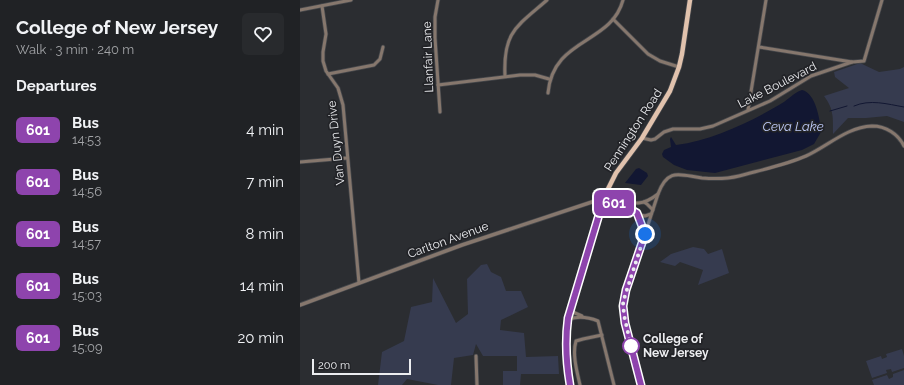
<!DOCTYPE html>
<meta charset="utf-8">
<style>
:root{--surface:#202225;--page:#282a2d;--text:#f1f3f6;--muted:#a2a4a7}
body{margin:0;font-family:Raleway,sans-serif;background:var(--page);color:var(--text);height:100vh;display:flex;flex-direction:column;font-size:15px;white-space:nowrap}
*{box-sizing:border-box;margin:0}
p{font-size:13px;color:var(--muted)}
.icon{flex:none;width:22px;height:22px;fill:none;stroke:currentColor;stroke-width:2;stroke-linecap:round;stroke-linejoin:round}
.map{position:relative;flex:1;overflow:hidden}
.side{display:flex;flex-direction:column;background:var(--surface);width:300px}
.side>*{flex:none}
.badge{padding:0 8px;border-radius:6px;font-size:14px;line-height:26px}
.scale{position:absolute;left:12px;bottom:10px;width:99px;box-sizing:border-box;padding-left:4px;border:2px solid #ecedf0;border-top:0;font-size:11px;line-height:14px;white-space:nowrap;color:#ecedf0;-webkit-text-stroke:3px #222327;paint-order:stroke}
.you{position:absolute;width:20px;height:20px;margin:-10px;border:3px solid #fff;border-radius:50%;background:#1a73e8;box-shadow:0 0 0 6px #1a73e833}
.map>.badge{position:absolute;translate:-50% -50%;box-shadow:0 0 0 2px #fff}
h2{padding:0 16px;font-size:15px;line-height:36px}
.round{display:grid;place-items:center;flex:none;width:42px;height:42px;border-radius:6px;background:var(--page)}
.summary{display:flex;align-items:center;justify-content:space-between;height:68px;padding:0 16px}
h1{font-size:19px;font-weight:700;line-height:30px}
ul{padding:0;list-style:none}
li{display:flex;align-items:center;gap:12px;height:52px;padding:0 16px}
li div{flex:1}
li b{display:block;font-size:15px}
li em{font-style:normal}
li .badge{min-width:44px;font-weight:700;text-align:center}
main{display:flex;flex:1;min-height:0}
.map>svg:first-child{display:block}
</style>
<main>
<section class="side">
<div class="summary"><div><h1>College of New Jersey</h1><p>Walk · 3 min · 240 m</p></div><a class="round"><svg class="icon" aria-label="heart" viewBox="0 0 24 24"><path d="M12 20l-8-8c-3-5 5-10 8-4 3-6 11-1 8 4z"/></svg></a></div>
<h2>Departures</h2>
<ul>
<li><span class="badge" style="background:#8e44ad;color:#fff">601</span><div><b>Bus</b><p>14:53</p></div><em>4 min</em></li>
<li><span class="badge" style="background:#8e44ad;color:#fff">601</span><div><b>Bus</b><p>14:56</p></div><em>7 min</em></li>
<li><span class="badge" style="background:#8e44ad;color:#fff">601</span><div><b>Bus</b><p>14:57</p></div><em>8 min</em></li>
<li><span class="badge" style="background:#8e44ad;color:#fff">601</span><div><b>Bus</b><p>15:03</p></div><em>14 min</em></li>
<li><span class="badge" style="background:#8e44ad;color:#fff">601</span><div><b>Bus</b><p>15:09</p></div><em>20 min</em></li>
</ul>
</section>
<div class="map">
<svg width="604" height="385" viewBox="0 0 604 385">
<rect width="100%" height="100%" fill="#2b2d31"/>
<g fill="#363b4f">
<path d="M 560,63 L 579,72 L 600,69 L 604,67 L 604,122 L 587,116 L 566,118 L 548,118 L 533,134 C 533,118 534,109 524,96 L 549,88 L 535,77 L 534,72 Z"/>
<path d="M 393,247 L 404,249 L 408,254 L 422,249 L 429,273 L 398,285 L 403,270 L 380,262 L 375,266 L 360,262 L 371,254 Z"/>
<path d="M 187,264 L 191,272 L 201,277 L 206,291 L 221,291 L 228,307 L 201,320 L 200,330 L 224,333 L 226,357 L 258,356 L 259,374 L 221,374 L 220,385 L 203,385 L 203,371 L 217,371 L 217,356 L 183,356 L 176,344 L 173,355 L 154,358 L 151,385 L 138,385 L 107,379 L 102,385 L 78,385 L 82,352 L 104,341 L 111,307 L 132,302 L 133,278 L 156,323 L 168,314 L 167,279 L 181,265 Z"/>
<path d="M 602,349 L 604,356 L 604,368 L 592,372 L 591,369 L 586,370 L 587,373 L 572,378 L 566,361 L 581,356 L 582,359 L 587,357 L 586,354 Z"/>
<path d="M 604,370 L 604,385 L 574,385 L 572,380 L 587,375 L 589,379 L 593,377 L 593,374 Z"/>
</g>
<g fill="#121732">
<path d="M 502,90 C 516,93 520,120 521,132 L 514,144 L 502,150 L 415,173 L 387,170 L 374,165 L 363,157 L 362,154 L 364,150 L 371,147 L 370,139 L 371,137 L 376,145 C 412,140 448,123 479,105 C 487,101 493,93 502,90 Z"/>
<path d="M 339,168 L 347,173 L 348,176 L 341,185 L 325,183 L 336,169 Z"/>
</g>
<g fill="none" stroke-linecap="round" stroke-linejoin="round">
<g stroke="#121732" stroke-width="1">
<path d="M 554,106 C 570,99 587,104 604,107"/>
<path d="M 530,111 L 547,106"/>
</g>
<g stroke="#46484c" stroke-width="4.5">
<g id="minor">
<path d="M 138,0 L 135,17 L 135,38 L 140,112"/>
<path d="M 22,6 L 26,34 L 23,52 L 23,61 L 26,71 L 38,88 L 43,105 L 59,283"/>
<path d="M 0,10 L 51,0"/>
<path d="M 313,19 L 348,54 L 360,61 L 379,67"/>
<path d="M 459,47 L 552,62 L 564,61 L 582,0"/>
<path d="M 28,74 L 74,65 L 80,59 L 83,47"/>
<path d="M 205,76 C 203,32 216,27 247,0"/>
<path d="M 138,85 L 220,75 L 235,75 L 249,79"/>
<path d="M 248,93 C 253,37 311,45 323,0"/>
<path d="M 448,110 L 466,0"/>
<path d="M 342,138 L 351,140 L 355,139 L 364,132 L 373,129 L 400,129 L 413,126 L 470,101 L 511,76 L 552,62"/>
<path d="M 0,162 L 47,158"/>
<path d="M 304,198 C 325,192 331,215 358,194"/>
<path d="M 304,198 L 330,209 L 341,215 L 345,216 L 351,214"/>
<path d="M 344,202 L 347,204 L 353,210"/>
<path d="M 337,213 L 344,232"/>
<path d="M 271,310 L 275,313 L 282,316"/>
<path d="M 269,319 C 279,316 288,317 298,321 L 314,385"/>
<path d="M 176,356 L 177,385"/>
<path d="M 280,385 C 277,372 272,354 276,341 L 283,339 L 302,335"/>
<path d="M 341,385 L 324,315 L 323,301 L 358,194 C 368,167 380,175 402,178 C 414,179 427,179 439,176 C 461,170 485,165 506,156 C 528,146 547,127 572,126 C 586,126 598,134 604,146"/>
</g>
</g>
<g stroke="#46484c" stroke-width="5">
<path id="tertiary" d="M 0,305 L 162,245 L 304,198"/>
</g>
<g stroke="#46484c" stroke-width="6">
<path id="primary" d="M 270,385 L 266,355 L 266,333 L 273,302 L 300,207 L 307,191 L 316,173 L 342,138 L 370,91 L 379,67 L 382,54 L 390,0"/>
</g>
<use href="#minor" stroke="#86776d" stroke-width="3"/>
<use href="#tertiary" stroke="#86776d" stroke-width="3.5"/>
<use href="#primary" stroke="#e1c2ad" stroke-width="4.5"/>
</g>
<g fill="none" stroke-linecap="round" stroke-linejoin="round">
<g stroke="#fff" stroke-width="9">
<path id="line" d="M 270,385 C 266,362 265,341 268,318 L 304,198 L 330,209 L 337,213 L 345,234 L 326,290 L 323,306 L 325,323 L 341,385"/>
</g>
<use href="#line" stroke="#8e44ad" stroke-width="6"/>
<path stroke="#ecedf0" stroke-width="4" stroke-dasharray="0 7.2" d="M 331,346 L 324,315 L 323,302 L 345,234"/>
</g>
<circle fill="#fff" stroke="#8e44ad" stroke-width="2" cx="331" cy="346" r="8"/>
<g text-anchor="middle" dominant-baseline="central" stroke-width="3.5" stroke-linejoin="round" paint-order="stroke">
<g font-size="12" fill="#ecedf0" stroke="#222327">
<text transform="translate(128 57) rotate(-92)">Llanfair Lane</text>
<text transform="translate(477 85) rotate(-27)">Lake Boulevard</text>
<text transform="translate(333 130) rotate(-57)">Pennington Road</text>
<text transform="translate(36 143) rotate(-96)">Van Duyn Drive</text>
<text transform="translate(148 240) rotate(-20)">Carlton Avenue</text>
</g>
<g font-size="12" font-weight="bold" fill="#ecedf0" stroke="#222327" text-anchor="start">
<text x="343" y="339">College of<tspan x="343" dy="14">New Jersey</tspan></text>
</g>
<g font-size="13" font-style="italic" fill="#c1cdfc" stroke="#222327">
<text x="493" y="126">Ceva Lake</text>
</g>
</g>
</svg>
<div class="scale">200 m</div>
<div class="you" style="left:345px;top:234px"></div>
<b class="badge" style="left:314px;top:203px;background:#8e44ad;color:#fff">601</b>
</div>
</main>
